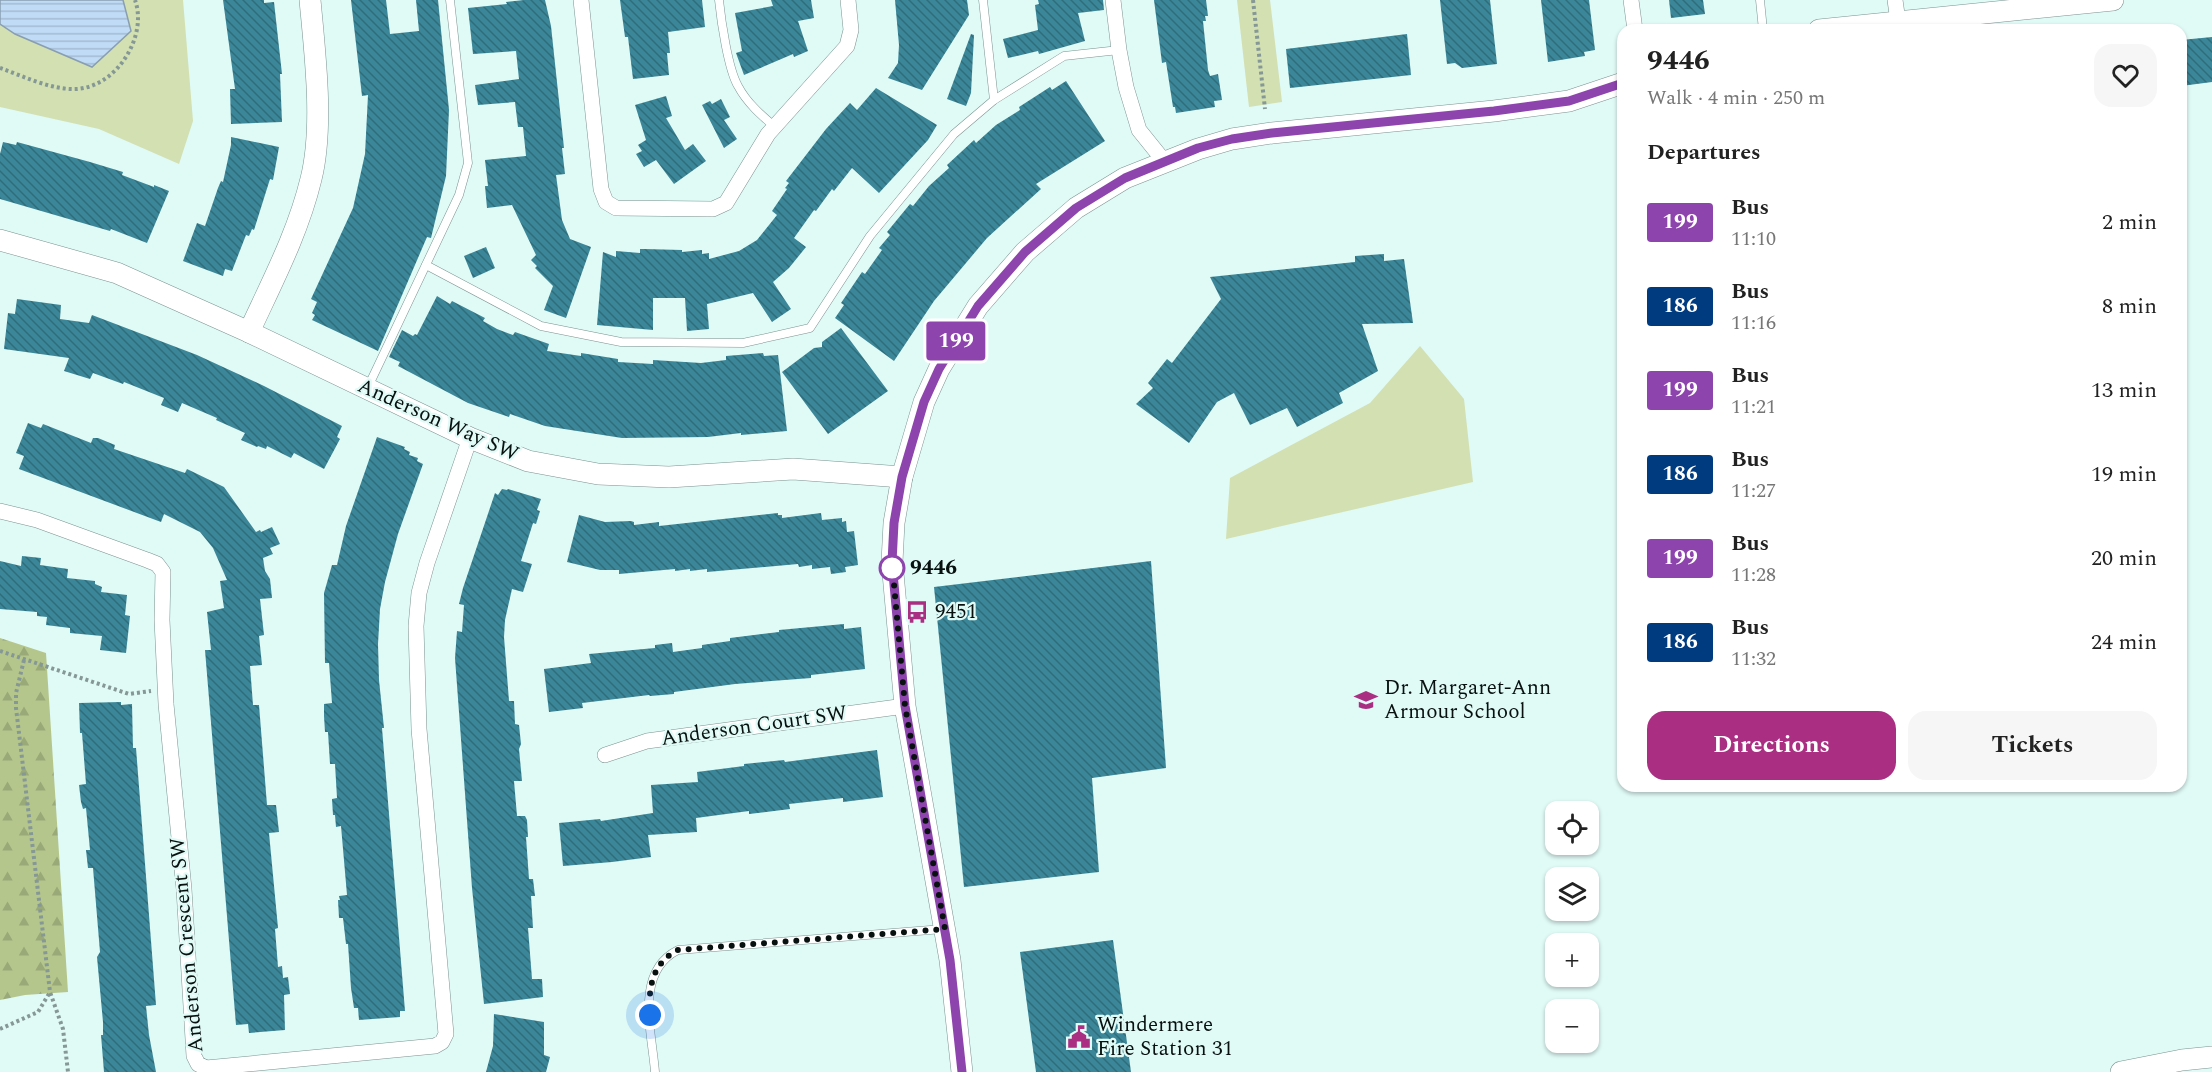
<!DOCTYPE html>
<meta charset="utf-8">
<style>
:root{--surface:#fff;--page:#f6f6f6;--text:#222;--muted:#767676;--accent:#aa2f83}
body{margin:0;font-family:Spectral,serif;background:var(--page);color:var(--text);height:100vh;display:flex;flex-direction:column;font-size:22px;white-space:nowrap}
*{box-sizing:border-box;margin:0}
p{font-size:20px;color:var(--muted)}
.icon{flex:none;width:33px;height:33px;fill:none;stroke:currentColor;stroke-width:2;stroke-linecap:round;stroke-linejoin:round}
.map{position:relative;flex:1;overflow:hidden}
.details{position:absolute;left:1617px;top:24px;width:570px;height:768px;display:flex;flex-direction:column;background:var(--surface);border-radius:18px;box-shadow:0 2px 4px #0004}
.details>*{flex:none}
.badge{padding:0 12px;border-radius:4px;font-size:21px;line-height:39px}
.fabs{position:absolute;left:1545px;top:801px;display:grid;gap:12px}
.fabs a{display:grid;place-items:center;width:54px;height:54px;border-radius:12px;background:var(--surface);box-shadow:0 2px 4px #0004;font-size:30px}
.you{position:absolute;width:30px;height:30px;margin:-15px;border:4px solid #fff;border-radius:50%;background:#1a73e8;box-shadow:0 0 0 9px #1a73e833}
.map>.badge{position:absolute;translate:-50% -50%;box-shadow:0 0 0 3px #fff}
h2{padding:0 30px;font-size:22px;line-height:54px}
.round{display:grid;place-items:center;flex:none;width:63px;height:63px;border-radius:18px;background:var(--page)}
.summary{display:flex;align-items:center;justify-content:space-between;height:102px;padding:0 30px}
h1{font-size:28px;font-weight:700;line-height:45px}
.action{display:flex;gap:12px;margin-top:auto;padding:12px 30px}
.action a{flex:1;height:69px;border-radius:18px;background:var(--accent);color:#fff;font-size:24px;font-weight:700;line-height:69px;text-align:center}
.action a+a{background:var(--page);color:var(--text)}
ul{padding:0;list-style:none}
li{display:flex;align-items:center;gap:18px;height:84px;padding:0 30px}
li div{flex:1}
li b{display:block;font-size:22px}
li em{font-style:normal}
li .badge{min-width:66px;font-weight:700;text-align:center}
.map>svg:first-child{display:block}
</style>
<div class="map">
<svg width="2212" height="1072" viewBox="0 0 2212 1072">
<defs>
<pattern id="forest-firs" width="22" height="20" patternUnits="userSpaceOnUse" patternTransform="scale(1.5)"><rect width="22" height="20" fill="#b5c68c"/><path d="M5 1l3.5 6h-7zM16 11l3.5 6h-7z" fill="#9aa978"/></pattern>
<pattern id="water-rules" width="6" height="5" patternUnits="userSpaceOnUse" patternTransform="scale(1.5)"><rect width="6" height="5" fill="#c0dbf6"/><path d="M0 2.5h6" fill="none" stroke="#a4bbd2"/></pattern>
<pattern id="building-back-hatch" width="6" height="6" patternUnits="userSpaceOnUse" patternTransform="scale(1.5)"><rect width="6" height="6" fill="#3b8799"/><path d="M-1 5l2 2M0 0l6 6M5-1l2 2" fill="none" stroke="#306d7b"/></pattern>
</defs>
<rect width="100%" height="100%" fill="#e0faf6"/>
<path fill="url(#forest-firs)" d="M 0,638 L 46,653 L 68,992 L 25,995 L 0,1000 Z"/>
<g fill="#d2e0b2">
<path d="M 0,0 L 183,0 L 193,121 L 179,164 L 99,129 L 0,107 Z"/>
<path d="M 1237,0 L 1270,0 L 1282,102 L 1249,107 Z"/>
<path d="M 1420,346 L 1464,399 L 1473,482 L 1226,539 L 1230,478 L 1370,403 Z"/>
</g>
<path fill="url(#water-rules)" stroke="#899eb1" stroke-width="1.5" d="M 0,0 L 123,0 L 131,31 L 92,67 L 15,34 L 0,24 Z"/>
<g fill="url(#building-back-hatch)">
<path d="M 223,0 L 264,0 L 264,3 L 274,2 L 282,74 L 280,74 L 282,122 L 231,124 L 230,89 L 235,89 Z"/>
<path d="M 351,0 L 386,0 L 390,34 L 419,31 L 416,0 L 438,0 L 449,110 L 446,176 L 431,238 L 427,237 L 378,351 L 312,320 L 315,315 L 312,313 L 317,302 L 311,299 L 353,208 L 365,154 L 368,95 L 362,96 Z"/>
<path d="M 524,0 L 545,0 L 551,26 L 564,148 L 562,148 L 565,174 L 556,175 L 562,220 L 570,239 L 591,247 L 566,318 L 544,310 L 553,286 L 535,268 L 537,266 L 531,260 L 536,255 L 512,205 L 487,208 L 485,186 L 488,186 L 485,160 L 526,156 L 523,127 L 518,127 L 515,102 L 478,105 L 475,85 L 519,79 L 516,51 L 473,54 L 468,8 L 507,4 L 506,2 Z"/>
<path d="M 620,0 L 702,0 L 705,27 L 668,32 L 670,53 L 667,53 L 669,75 L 633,79 L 628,37 L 625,37 Z"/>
<path d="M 771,0 L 811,0 L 814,18 L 798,21 L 808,51 L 794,57 L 793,54 L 744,75 L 736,53 L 742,51 L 735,13 L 773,6 Z"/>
<path d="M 895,0 L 967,0 L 969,15 L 922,90 L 888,78 L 898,63 L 899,45 Z"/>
<path d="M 1038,0 L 1103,0 L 1104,10 L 1078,13 L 1085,41 L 1039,54 L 1038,51 L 1008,58 L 1003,39 L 1038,30 L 1035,5 L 1039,4 Z"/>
<path d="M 1154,0 L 1206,0 L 1208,16 L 1205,16 L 1206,21 L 1203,21 L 1208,70 L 1210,76 L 1218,74 L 1222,100 L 1214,101 L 1215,107 L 1176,113 L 1175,107 L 1173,107 L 1166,62 L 1162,63 Z"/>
<path d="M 1440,0 L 1490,0 L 1497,64 L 1462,68 L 1455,63 L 1447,64 Z"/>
<path d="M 1541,0 L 1589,0 L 1595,50 L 1584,52 L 1585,56 L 1548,62 Z"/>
<path d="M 1669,0 L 1703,0 L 1705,14 L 1671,18 Z"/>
<path d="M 971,34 L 974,35 L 971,93 L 966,106 L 947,99 Z"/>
<path d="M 1407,34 L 1411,75 L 1290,88 L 1286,49 Z"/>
<path d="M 2212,37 L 2212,82 L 2181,86 L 2181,40 Z"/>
<path d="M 1066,81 L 1105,141 L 1036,184 L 1041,189 L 987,238 L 934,301 L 894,361 L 835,318 L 844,305 L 841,303 L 862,272 L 865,274 L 882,250 L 879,248 L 890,235 L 887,232 L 910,204 L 913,206 L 929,186 L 949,168 L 947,165 L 974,140 L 976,143 L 996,125 L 1020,110 L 1019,107 L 1050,87 L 1052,90 Z"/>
<path d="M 876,88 L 937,125 L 928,140 L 879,193 L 852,168 L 834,191 L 832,189 L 816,211 L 814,210 L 794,238 L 806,247 L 789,268 L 773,282 L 791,309 L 772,322 L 753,293 L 707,304 L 709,329 L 687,331 L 685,298 L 653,298 L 653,330 L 597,325 L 603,252 L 616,257 L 616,251 L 640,253 L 640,249 L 644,249 L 682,250 L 682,252 L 702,250 L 702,254 L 709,253 L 709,259 L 739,251 L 757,240 L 777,215 L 772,211 L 787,189 L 785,188 L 789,183 L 786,181 L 826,129 L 850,103 L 857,110 Z"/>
<path d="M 666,96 L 672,116 L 666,118 L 685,150 L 693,144 L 706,161 L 674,184 L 656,160 L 644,167 L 636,154 L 642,151 L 638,145 L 646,140 L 635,105 Z"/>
<path d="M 721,99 L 730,117 L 724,120 L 737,139 L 724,148 L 702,105 L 710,101 L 712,104 Z"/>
<path d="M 231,137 L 279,147 L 273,180 L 270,179 L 254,230 L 252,229 L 249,236 L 246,235 L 232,271 L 225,269 L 223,276 L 183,261 L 197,223 L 205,226 L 218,188 L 221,181 L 223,182 L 231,145 Z"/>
<path d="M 3,142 L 16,145 L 17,142 L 90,162 L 123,172 L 122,175 L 154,187 L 154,185 L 169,191 L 147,243 L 111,229 L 110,231 L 0,199 L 0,154 Z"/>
<path d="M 486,247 L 495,268 L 473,278 L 464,256 Z"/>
<path d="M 1384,254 L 1384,261 L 1404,259 L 1413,323 L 1362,324 L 1378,371 L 1339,393 L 1343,403 L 1297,427 L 1287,408 L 1250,425 L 1234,393 L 1217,402 L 1189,443 L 1136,404 L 1153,388 L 1148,383 L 1167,359 L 1172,363 L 1221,299 L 1210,277 L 1355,262 L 1355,256 Z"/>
<path d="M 437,296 L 450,304 L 452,301 L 485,318 L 483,321 L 497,329 L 513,335 L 515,332 L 549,344 L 547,351 L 581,356 L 581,353 L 618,359 L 618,362 L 653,364 L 653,360 L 701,363 L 726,360 L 726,356 L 763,353 L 764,356 L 778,355 L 787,431 L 741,435 L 741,433 L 708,437 L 622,438 L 545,426 L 510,414 L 509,417 L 468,403 L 398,366 L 400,362 L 389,357 L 402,330 L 413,336 L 415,334 L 417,335 Z"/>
<path d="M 17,299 L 61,305 L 60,319 L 89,323 L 92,315 L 197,355 L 264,386 L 342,426 L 337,437 L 340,439 L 324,469 L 294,453 L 291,458 L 267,446 L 266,449 L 258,446 L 257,447 L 241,440 L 245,433 L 216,420 L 217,418 L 182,403 L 178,412 L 161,405 L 164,398 L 124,382 L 123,384 L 93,373 L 90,379 L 64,371 L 69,358 L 4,349 L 8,313 L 15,314 Z"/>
<path d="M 841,328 L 888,391 L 828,434 L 782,372 L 814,348 L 822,347 L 822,342 Z"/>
<path d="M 28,423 L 41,428 L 43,424 L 91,443 L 93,438 L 98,438 L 115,445 L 114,449 L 185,473 L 187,469 L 224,487 L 256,532 L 260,530 L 261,532 L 272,527 L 280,544 L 270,548 L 273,554 L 263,558 L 265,571 L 270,579 L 272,598 L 260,599 L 264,635 L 259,636 L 262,665 L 250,666 L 253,705 L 259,705 L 267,805 L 276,805 L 279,832 L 269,833 L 278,928 L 275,929 L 278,967 L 282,966 L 283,978 L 288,977 L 290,994 L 284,995 L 285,1030 L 249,1033 L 248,1024 L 236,1025 L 205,650 L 211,650 L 207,612 L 224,608 L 220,581 L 227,580 L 213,548 L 200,532 L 164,514 L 161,522 L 19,469 L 24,456 L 16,453 Z"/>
<path d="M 377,437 L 405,447 L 404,449 L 410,452 L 409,455 L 418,458 L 417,461 L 423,464 L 398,534 L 385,582 L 380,609 L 378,644 L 379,680 L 384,728 L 382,728 L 405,1011 L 400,1011 L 400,1017 L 359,1020 L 358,1008 L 354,1008 L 351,988 L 348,944 L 346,944 L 343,918 L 339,918 L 338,900 L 340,900 L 339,896 L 347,895 L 341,826 L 336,827 L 335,815 L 333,815 L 332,799 L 337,798 L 335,764 L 330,764 L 328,732 L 325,732 L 324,716 L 324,704 L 332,703 L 329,663 L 325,663 L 324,593 L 332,565 L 337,565 L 346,526 Z"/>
<path d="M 502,489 L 507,490 L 508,489 L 541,499 L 537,510 L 540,511 L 536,524 L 533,523 L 521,561 L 532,564 L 523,592 L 512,589 L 505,620 L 504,637 L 509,701 L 514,701 L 515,724 L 519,725 L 521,744 L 519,749 L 522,781 L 514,781 L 517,816 L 525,816 L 527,820 L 528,837 L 526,837 L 529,879 L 533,879 L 535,896 L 531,896 L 533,928 L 528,928 L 532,979 L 542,979 L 543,997 L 484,1004 L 472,888 L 455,658 L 457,631 L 462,632 L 464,605 L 459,604 L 463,588 L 495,493 L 498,495 Z"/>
<path d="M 778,513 L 778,515 L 782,515 L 782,518 L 821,513 L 822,520 L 842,518 L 842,522 L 846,521 L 847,532 L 854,531 L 858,565 L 845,567 L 846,572 L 831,574 L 830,567 L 812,569 L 812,565 L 799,567 L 798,564 L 707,572 L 707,569 L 690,571 L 690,569 L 675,571 L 675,569 L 619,574 L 619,570 L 600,570 L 567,562 L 579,515 L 605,522 L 631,521 L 634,522 L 634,525 L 659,522 L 659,526 Z"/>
<path d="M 22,556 L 41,558 L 40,565 L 68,569 L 67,578 L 95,581 L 95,584 L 102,587 L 101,592 L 127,595 L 125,615 L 130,616 L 126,653 L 100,650 L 102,636 L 70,633 L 70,628 L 46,625 L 47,617 L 37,616 L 37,612 L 0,609 L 0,561 L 21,566 Z"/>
<path d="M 1151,561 L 1166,768 L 1092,778 L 1099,872 L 964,887 L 934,587 Z"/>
<path d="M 844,624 L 844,629 L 861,627 L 865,669 L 811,675 L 811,678 L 735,684 L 674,692 L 674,694 L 650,696 L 649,695 L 582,703 L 583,708 L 549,712 L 544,669 L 591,663 L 589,654 L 655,648 L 655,645 L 672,643 L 673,652 L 702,648 L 702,645 L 730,641 L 730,638 L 779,632 L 779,630 Z"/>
<path d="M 121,702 L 121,705 L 132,704 L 133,748 L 136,748 L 156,1005 L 146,1006 L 149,1035 L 156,1072 L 104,1072 L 101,1035 L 103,1035 L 103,1022 L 97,957 L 100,952 L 93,868 L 88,868 L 86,850 L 90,850 L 86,808 L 83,809 L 81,802 L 79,785 L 86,784 L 82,733 L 80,733 L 79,703 Z"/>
<path d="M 877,750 L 883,797 L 843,802 L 843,798 L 789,804 L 790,809 L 749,814 L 749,811 L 696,818 L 697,832 L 648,835 L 651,857 L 612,862 L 563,866 L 559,823 L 600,819 L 601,821 L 653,813 L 651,785 L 698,782 L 697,772 L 744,766 L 744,764 L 784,760 L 785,762 Z"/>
<path d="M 1113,940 L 1131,1072 L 1036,1072 L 1020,952 Z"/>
<path d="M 494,1014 L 544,1022 L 544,1055 L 550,1057 L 546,1072 L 486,1072 L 493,1046 Z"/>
</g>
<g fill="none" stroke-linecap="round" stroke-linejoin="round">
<g stroke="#7b938f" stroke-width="9">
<g id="lane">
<path d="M 719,0 C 721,20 728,69 738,86 C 747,103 761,115 775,127"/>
<path d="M 983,0 L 994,100"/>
<path d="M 1760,0 L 1763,30"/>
<path d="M 426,265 L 541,326 L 621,342 L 743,343 L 810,328 L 870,236 L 954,134 L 994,100 L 1064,56 L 1119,50"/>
<path d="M 368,387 L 459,195 L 468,163 L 450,0"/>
<path d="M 655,1072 C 652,1032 634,972 678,950 L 943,929"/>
</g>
</g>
<g stroke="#7b938f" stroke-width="16">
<g id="street">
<path d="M 581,0 L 601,189 L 606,202 L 616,208 L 713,209 L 726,203 L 768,134 L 847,46 L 851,30 L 848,0"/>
<path d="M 1113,0 L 1119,50 L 1126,87 L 1139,130 L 1164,161"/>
<path d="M 1631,0 L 1635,30"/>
<path d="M 1895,0 L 1898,21"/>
<path d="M 0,511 L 37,520 L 147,560 L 157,564 L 163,572 L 162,620 L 166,704 L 184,889 L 194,1056 L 198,1064 L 206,1068 L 435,1046 L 442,1042 L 446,1034 L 419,729 L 416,626 L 419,593 L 427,563 L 470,438"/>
<path d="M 605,755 L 647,741 L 905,706"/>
</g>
</g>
<g stroke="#7b938f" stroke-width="22">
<g id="secondary">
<path d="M 1819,30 L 2113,0"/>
<path d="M 0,240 L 117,273 L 249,332 L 470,438 L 528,461 L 598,474 L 669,477 L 793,469 L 902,477"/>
<path d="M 249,332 C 272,282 298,233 311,179 C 324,127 315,54 310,0"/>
<path d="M 962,1072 L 950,960 L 905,706 L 892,562 L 894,523 L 902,477 L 924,402 L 939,369 L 978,306 L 1025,252 L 1076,208 L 1125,178 L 1198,149 L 1232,139 L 1272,133 L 1494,111 L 1569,101 L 1623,83"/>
<path d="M 2121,1072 L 2182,1060 L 2212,1057"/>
</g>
</g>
<g stroke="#859895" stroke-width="4" stroke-dasharray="3 3" stroke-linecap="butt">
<path d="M 1253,0 L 1265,109"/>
<path d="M 0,68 C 23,76 51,90 76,89 C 117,87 148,36 135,0"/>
<path d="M 0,651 L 129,694 L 151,691"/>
<path d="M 24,660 L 16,693 L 16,708 L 50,992 L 63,1029 L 68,1072"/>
<path d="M 0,1029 L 38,1012 L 50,992"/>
</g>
<use href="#lane" stroke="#fff" stroke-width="8"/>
<use href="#street" stroke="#fff" stroke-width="15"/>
<use href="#secondary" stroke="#fff" stroke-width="21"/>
</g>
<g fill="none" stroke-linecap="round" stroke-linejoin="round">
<g stroke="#fff" stroke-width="14">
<path id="line" d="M 962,1072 L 950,960 L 905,706 L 892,562 L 894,523 L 902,477 L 924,402 L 939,369 L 978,306 L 1025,252 L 1076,208 L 1125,178 L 1198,148 L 1232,139 L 1272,133 L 1494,111 L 1569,101 L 1623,83"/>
</g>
<use href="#line" stroke="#8e44ad" stroke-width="9"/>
<path stroke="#081110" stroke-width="6" stroke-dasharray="0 10.8" d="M 650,1015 C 648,988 652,963 678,950 L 945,929 L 905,706 L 892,562 L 892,568"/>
</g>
<defs>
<g id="bus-bare" transform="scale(1.8)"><path d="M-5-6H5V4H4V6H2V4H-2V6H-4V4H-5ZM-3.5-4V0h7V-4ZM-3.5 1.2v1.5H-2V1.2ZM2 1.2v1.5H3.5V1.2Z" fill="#aa2f83" stroke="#e0faf6" stroke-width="2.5" paint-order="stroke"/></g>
<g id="school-bare" transform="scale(1.8)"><path d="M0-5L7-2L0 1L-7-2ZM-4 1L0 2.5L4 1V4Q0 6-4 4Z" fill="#aa2f83" stroke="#e0faf6" stroke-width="2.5" paint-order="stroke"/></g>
<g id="civic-bare" transform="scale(1.8)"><path d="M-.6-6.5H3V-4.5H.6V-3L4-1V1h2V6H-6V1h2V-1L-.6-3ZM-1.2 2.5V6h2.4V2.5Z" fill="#aa2f83" stroke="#e0faf6" stroke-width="2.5" paint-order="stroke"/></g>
</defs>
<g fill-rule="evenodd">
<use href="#bus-bare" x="917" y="612"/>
<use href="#school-bare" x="1366" y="700"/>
<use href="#civic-bare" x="1079" y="1037"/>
</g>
<circle fill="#fff" stroke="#8e44ad" stroke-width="3" cx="892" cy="568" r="12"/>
<g text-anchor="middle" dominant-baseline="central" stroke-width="4.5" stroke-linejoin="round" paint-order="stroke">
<g font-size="21" fill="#081110" stroke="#e0faf6">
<text transform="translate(438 420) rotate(24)">Anderson Way SW</text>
<text transform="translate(754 726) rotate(-8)">Anderson Court SW</text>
<text transform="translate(187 945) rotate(-95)">Anderson Crescent SW</text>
</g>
<g font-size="21" font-weight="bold" fill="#081110" stroke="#e0faf6" text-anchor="start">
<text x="910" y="568">9446</text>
</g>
<g font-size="21" fill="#081110" stroke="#e0faf6" text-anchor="start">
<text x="935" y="612">9451</text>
<text x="1384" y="688">Dr. Margaret-Ann<tspan x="1384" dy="24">Armour School</tspan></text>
<text x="1097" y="1025">Windermere<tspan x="1097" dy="24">Fire Station 31</tspan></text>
</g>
</g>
</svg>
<div class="fabs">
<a><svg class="icon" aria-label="locate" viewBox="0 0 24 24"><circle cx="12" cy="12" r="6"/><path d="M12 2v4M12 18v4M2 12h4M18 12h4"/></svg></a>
<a><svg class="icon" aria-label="layers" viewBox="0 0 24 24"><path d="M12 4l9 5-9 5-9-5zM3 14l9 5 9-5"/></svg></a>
<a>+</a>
<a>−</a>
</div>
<div class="you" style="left:650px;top:1015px"></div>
<b class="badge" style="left:956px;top:341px;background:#8e44ad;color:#fff">199</b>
<section class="details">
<div class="summary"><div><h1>9446</h1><p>Walk · 4 min · 250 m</p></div><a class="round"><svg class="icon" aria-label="heart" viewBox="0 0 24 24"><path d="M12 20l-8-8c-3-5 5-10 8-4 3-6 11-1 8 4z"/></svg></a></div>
<h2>Departures</h2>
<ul>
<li><span class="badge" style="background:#8e44ad;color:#fff">199</span><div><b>Bus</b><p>11:10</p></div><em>2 min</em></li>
<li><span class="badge" style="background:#003b80;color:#fff">186</span><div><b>Bus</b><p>11:16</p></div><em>8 min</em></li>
<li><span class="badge" style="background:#8e44ad;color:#fff">199</span><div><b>Bus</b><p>11:21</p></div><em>13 min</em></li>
<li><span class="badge" style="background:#003b80;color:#fff">186</span><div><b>Bus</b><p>11:27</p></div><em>19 min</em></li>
<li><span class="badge" style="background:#8e44ad;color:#fff">199</span><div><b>Bus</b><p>11:28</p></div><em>20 min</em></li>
<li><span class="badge" style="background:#003b80;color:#fff">186</span><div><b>Bus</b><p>11:32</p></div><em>24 min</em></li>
</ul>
<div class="action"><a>Directions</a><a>Tickets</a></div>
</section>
</div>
